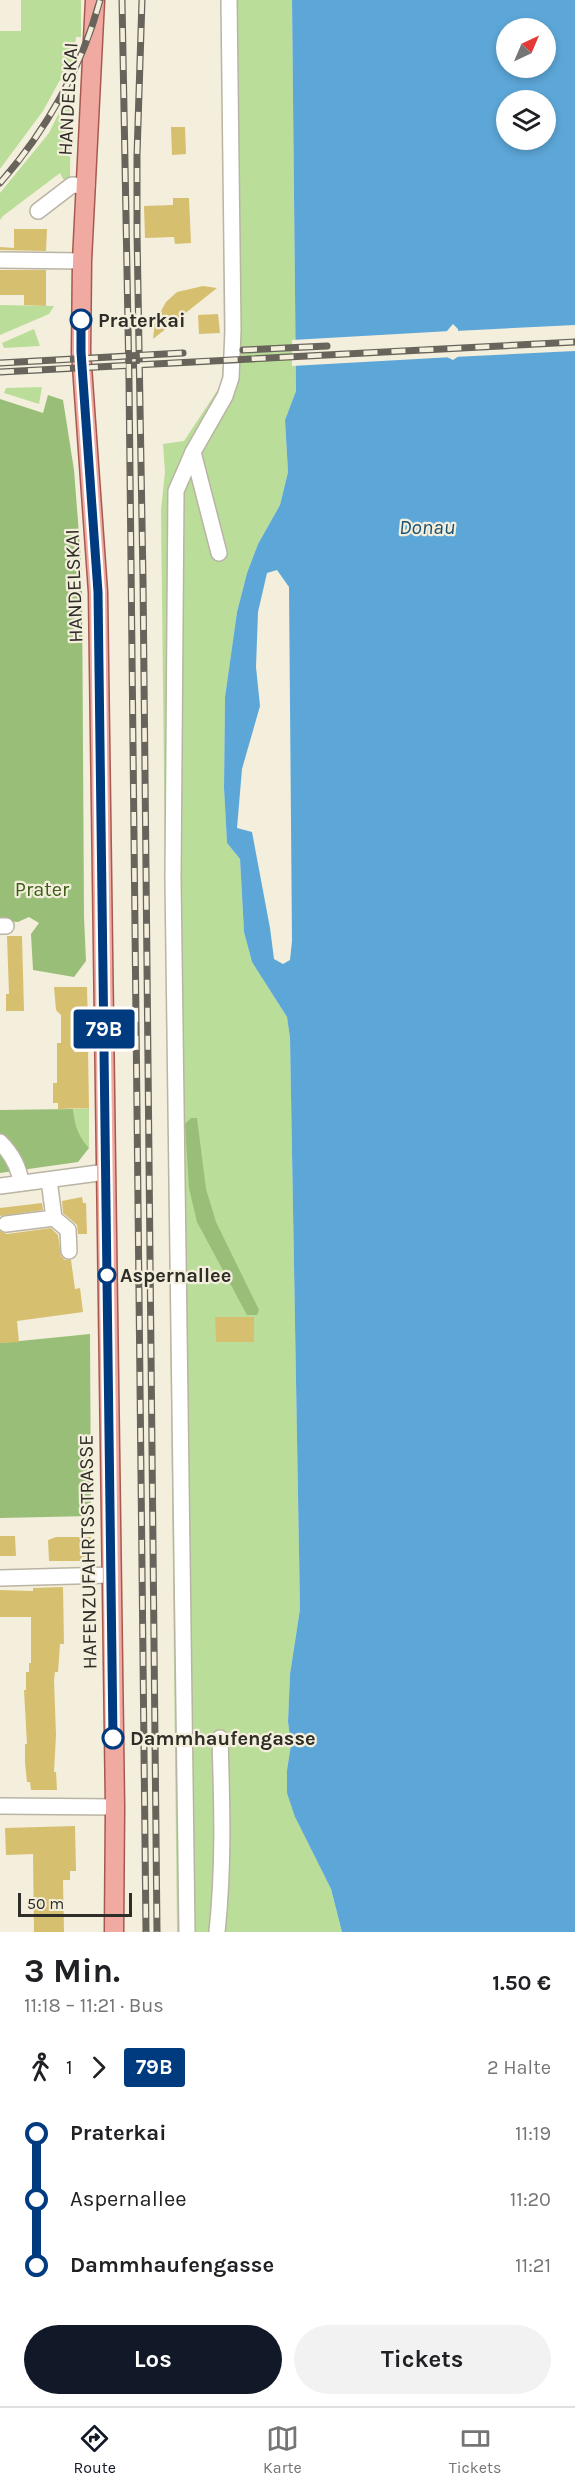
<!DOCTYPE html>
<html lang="de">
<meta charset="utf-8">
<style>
:root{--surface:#fff;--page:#f2f2f2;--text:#202124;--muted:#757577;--line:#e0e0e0;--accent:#111827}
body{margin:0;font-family:Karla,sans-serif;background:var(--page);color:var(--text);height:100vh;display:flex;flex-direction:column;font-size:22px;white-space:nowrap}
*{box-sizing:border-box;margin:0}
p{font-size:20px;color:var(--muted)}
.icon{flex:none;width:33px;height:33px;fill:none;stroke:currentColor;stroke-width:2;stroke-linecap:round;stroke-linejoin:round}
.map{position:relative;height:1932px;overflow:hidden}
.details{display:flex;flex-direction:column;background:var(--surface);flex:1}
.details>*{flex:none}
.badge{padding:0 12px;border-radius:4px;font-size:21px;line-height:39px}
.needle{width:39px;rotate:44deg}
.tools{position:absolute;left:496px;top:18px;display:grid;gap:12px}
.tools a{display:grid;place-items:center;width:60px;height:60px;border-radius:50%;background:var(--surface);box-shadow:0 3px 9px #0003;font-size:30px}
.scale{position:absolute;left:18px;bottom:15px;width:114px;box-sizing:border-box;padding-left:6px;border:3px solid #2f2d27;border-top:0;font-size:16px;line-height:21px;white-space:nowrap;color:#2f2d27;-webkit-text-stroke:4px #f4eedc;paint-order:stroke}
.map>.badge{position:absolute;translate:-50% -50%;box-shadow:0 0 0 3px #fff}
.legs{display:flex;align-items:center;gap:9px;height:66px;padding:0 24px;font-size:20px}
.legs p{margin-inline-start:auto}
.headline{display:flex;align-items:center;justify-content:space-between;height:102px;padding:0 24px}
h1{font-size:33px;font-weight:700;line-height:45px}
.action{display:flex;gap:12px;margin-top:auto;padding:12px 24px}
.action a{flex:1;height:69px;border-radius:36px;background:var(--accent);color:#fff;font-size:24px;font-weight:700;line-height:69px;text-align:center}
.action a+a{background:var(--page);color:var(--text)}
ul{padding:0 24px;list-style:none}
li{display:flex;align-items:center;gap:21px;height:66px;font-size:22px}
li i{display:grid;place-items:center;width:9px;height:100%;margin:0 8px;background:currentColor}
li i::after{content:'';width:15px;height:15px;margin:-8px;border:4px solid;border-radius:50%;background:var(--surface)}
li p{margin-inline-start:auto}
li:first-child i{background:linear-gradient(#0000 50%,currentColor 0)}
li:last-child i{background:linear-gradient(currentColor 50%,#0000 0)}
.menu{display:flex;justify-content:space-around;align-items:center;height:84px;border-top:2px solid var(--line);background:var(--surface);font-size:16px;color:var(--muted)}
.menu a{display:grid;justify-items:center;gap:3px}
.menu .active{color:var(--accent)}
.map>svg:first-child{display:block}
</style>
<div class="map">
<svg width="575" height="1932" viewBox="0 0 575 1932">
<rect width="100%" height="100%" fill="#f4eedc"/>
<g fill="#bade9a">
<path d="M 21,0 L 81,0 L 81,37 L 76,37 L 73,67 L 65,83 L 60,80 L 43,111 L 0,169 L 0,31 L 21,31 Z"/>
<path d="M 222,0 L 292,0 L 296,391 L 285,420 L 288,472 L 280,505 L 258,544 L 247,573 L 237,612 L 225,697 L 224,788 L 227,843 L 240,859 L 244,932 L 252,962 L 287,1017 L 290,1038 L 300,1609 L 290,1674 L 288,1722 L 291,1746 L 287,1770 L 295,1817 L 331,1889 L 342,1932 L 177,1932 L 161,510 L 165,472 L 163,444 L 184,441 L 221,385 L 224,356 Z"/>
<path d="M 71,88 L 70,177 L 67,180 L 63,179 L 60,173 L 3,216 L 0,220 L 0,193 L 49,133 Z"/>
<path d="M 0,305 L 54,306 L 49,314 L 0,335 Z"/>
<path d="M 34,329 L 40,346 L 4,348 L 2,343 Z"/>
<path d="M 42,387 L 39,404 L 4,393 L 6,388 Z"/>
<path d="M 89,1108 L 89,1148 C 78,1136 75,1125 73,1109 Z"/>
</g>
<g fill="#99be78">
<path d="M 48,395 L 63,400 L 74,470 L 82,573 L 76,574 L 76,580 L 82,580 L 84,917 L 86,961 L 74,977 L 33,970 L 31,934 L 39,923 L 29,917 L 18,922 L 3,921 L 0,917 L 0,399 L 43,413 Z"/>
<path d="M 73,1109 C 75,1125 78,1136 89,1148 L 78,1162 L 0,1173 L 0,1110 Z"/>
<path d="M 191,1118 L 197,1118 L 206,1189 L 216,1222 L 259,1310 L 257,1315 L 247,1315 L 197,1222 L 189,1188 L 185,1124 Z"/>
<path d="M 90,1334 L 91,1516 L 0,1518 L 0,1343 Z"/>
</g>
<path fill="#5da7d8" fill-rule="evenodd" d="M 292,0 L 575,0 L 575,1932 L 342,1932 L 331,1889 L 295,1817 L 287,1793 L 287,1770 L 291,1745 L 288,1722 L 290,1674 L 300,1609 L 290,1038 L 287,1017 L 252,962 L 244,932 L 240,859 L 227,843 L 224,788 L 225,697 L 237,612 L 247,573 L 258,544 L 280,505 L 288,472 L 285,420 L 296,391 ZM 507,28 L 546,28 L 546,68 L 507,68 ZM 507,100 L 546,100 L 546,140 L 507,140 ZM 453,324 L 458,329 L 459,356 L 453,360 L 447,357 L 447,331 ZM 277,570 L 289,587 L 292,941 L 290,960 L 283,964 L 274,959 L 270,928 L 252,832 L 237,828 L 242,769 L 260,706 L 256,667 L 258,612 L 267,573 Z"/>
<g fill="#f4eedc">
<path d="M 575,325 L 575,351 L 453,357 L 456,356 L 455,331 Z"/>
<path d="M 450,331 L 450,356 L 453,357 L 292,366 L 292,340 Z"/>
</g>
<g fill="#d7bf70">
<path d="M 171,127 L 185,127 L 186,154 L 172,155 Z"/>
<path d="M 173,198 L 189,198 L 191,243 L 175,244 L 174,237 L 145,238 L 144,206 L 173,205 Z"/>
<path d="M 14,229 L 47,229 L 46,251 L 0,250 L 0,247 L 14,248 Z"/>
<path d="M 0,270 L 46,270 L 46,306 L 24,305 L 24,295 L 0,295 Z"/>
<path d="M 203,286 L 217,288 L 153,339 L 155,322 L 166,302 L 177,292 Z"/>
<path d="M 218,314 L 220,333 L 199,334 L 198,315 Z"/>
<path d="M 7,936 L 22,936 L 24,1011 L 6,1011 L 6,994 L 9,994 Z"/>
<path d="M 54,987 L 87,987 L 88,1027 L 74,1027 L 74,1052 L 88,1052 L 89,1108 L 58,1109 L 58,1103 L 53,1103 L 53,1083 L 57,1083 L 57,1043 L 61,1043 L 61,1015 L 56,1010 Z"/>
<path d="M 82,1197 L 83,1203 L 86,1203 L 87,1234 L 78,1234 L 77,1225 L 63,1213 L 62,1201 Z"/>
<path d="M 42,1203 L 43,1210 L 0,1216 L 0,1208 Z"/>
<path d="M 51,1228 L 58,1235 L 61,1256 L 65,1260 L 71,1260 L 75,1289 L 80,1288 L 83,1312 L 17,1321 L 19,1342 L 0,1343 L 0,1231 L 7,1234 Z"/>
<path d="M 215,1317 L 254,1317 L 254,1342 L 216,1342 Z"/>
<path d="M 0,1536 L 15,1536 L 16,1556 L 0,1556 Z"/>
<path d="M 56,1537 L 91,1537 L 91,1557 L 82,1557 L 82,1561 L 49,1561 L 48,1540 Z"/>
<path d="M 63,1587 L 64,1644 L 60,1644 L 58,1672 L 55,1672 L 54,1681 L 56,1735 L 54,1772 L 56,1772 L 57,1790 L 31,1790 L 30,1782 L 27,1782 L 25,1763 L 25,1744 L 27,1744 L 24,1690 L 26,1690 L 26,1672 L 29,1672 L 29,1663 L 31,1663 L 31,1617 L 0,1617 L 0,1590 L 33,1591 L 33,1588 Z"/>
<path d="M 75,1826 L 76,1871 L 70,1871 L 70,1880 L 63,1880 L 64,1932 L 34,1932 L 33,1854 L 6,1855 L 5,1828 Z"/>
</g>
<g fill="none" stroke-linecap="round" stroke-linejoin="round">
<g stroke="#b9b4a3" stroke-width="18">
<g id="minor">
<path d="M 38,211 L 72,185 L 87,186"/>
<path d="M 0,260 L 82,261"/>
<path d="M 193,452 L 219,553"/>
<path d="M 0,926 L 6,926"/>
<path d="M 0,1142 C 12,1154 19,1166 21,1183"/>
<path d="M 0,1186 L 106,1172"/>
<path d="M 54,1218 L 68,1230 L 69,1251"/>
<path d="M 6,1224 L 54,1218 L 49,1180"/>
<path d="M 0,1578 L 111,1575"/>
<path d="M 0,1806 L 115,1807"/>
<path d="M 187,1932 L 173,879 L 176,491 L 193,452 L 225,396 L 231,378 L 233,330 L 229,0"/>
<path d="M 217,1932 C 224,1865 222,1805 220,1738"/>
</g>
</g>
<g stroke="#a7594e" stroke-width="21">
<path id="major" d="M 95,0 L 82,261 L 81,352 L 98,592 L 115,1807 L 114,1932"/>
</g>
<use href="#minor" stroke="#fff" stroke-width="15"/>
<use href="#major" stroke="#f1aaa1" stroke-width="18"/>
<g stroke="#68645b" stroke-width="7">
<g id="rail">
<path d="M 122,0 L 129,380 L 146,1932"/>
<path d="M 142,0 L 137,155 L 137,232 L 143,580 L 157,1932"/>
<path d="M 0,183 C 46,131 82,67 100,0"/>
<path d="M 243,350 L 327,346"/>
<path d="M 0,363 L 183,353"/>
<path d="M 0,372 L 575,342"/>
</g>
</g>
<use href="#rail" stroke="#f4eedc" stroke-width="4.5" stroke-dasharray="14" stroke-linecap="butt"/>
</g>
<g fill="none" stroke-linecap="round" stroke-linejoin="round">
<g stroke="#fff" stroke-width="14">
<path id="line-1" d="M 81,320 L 81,352 L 98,592 L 113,1738"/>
</g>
<use href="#line-1" stroke="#003b80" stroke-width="9"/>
</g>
<g fill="#fff" stroke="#003b80" stroke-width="3">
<circle cx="81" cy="320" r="10"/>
<circle cx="107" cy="1275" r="8"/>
<circle cx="113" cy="1738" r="10"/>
</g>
<g text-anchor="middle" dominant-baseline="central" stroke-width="4.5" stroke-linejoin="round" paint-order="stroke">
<g font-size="20" fill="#2f2d27" stroke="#f4eedc">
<text transform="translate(68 99) rotate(-87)">HANDELSKAI</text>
<text transform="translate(74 586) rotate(-92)">HANDELSKAI</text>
<text transform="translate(88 1552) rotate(-91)">HAFENZUFAHRTSSTRASSE</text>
</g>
<g font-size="20" font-weight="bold" fill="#2f2d27" stroke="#f4eedc" text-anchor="start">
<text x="98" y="320">Praterkai</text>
<text x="120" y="1275">Aspernallee</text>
<text x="130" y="1738">Dammhaufengasse</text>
</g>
<g font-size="20" fill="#3d5e16" stroke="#f4eedc">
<text x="42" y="889">Prater</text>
</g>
<g font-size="21" font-style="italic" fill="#195172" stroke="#f4eedc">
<text x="427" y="527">Donau</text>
</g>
</g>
</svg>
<div class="tools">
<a><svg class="needle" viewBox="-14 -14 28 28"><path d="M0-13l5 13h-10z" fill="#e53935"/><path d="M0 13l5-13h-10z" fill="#757577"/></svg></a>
<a><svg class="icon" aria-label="layers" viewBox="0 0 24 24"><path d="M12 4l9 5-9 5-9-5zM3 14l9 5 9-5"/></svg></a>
</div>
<div class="scale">50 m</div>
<b class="badge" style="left:104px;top:1029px;background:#003b80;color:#fff">79B</b>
</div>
<section class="details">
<div class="headline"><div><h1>3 Min.</h1><p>11:18 – 11:21 · Bus</p></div><b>1.50 €</b></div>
<div class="legs"><svg class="icon" aria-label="walk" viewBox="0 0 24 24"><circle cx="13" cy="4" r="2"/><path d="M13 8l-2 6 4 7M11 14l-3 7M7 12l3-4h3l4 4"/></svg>1<svg class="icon" aria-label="forward" viewBox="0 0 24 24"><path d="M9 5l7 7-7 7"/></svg><b class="badge" style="background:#003b80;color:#fff">79B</b><p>2 Halte</p></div>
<ul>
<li><i style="color:#003b80"></i><b>Praterkai</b><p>11:19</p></li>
<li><i style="color:#003b80"></i><span>Aspernallee</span><p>11:20</p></li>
<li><i style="color:#003b80"></i><b>Dammhaufengasse</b><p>11:21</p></li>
</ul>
<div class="action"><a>Los</a><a>Tickets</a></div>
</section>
<nav class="menu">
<a class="active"><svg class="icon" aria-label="directions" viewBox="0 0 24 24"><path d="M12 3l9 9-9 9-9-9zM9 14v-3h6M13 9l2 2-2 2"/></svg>Route</a>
<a><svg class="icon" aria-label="map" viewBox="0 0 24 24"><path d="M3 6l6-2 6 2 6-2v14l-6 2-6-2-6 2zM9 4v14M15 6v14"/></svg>Karte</a>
<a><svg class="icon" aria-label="tickets" viewBox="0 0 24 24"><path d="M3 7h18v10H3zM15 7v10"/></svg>Tickets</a>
</nav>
